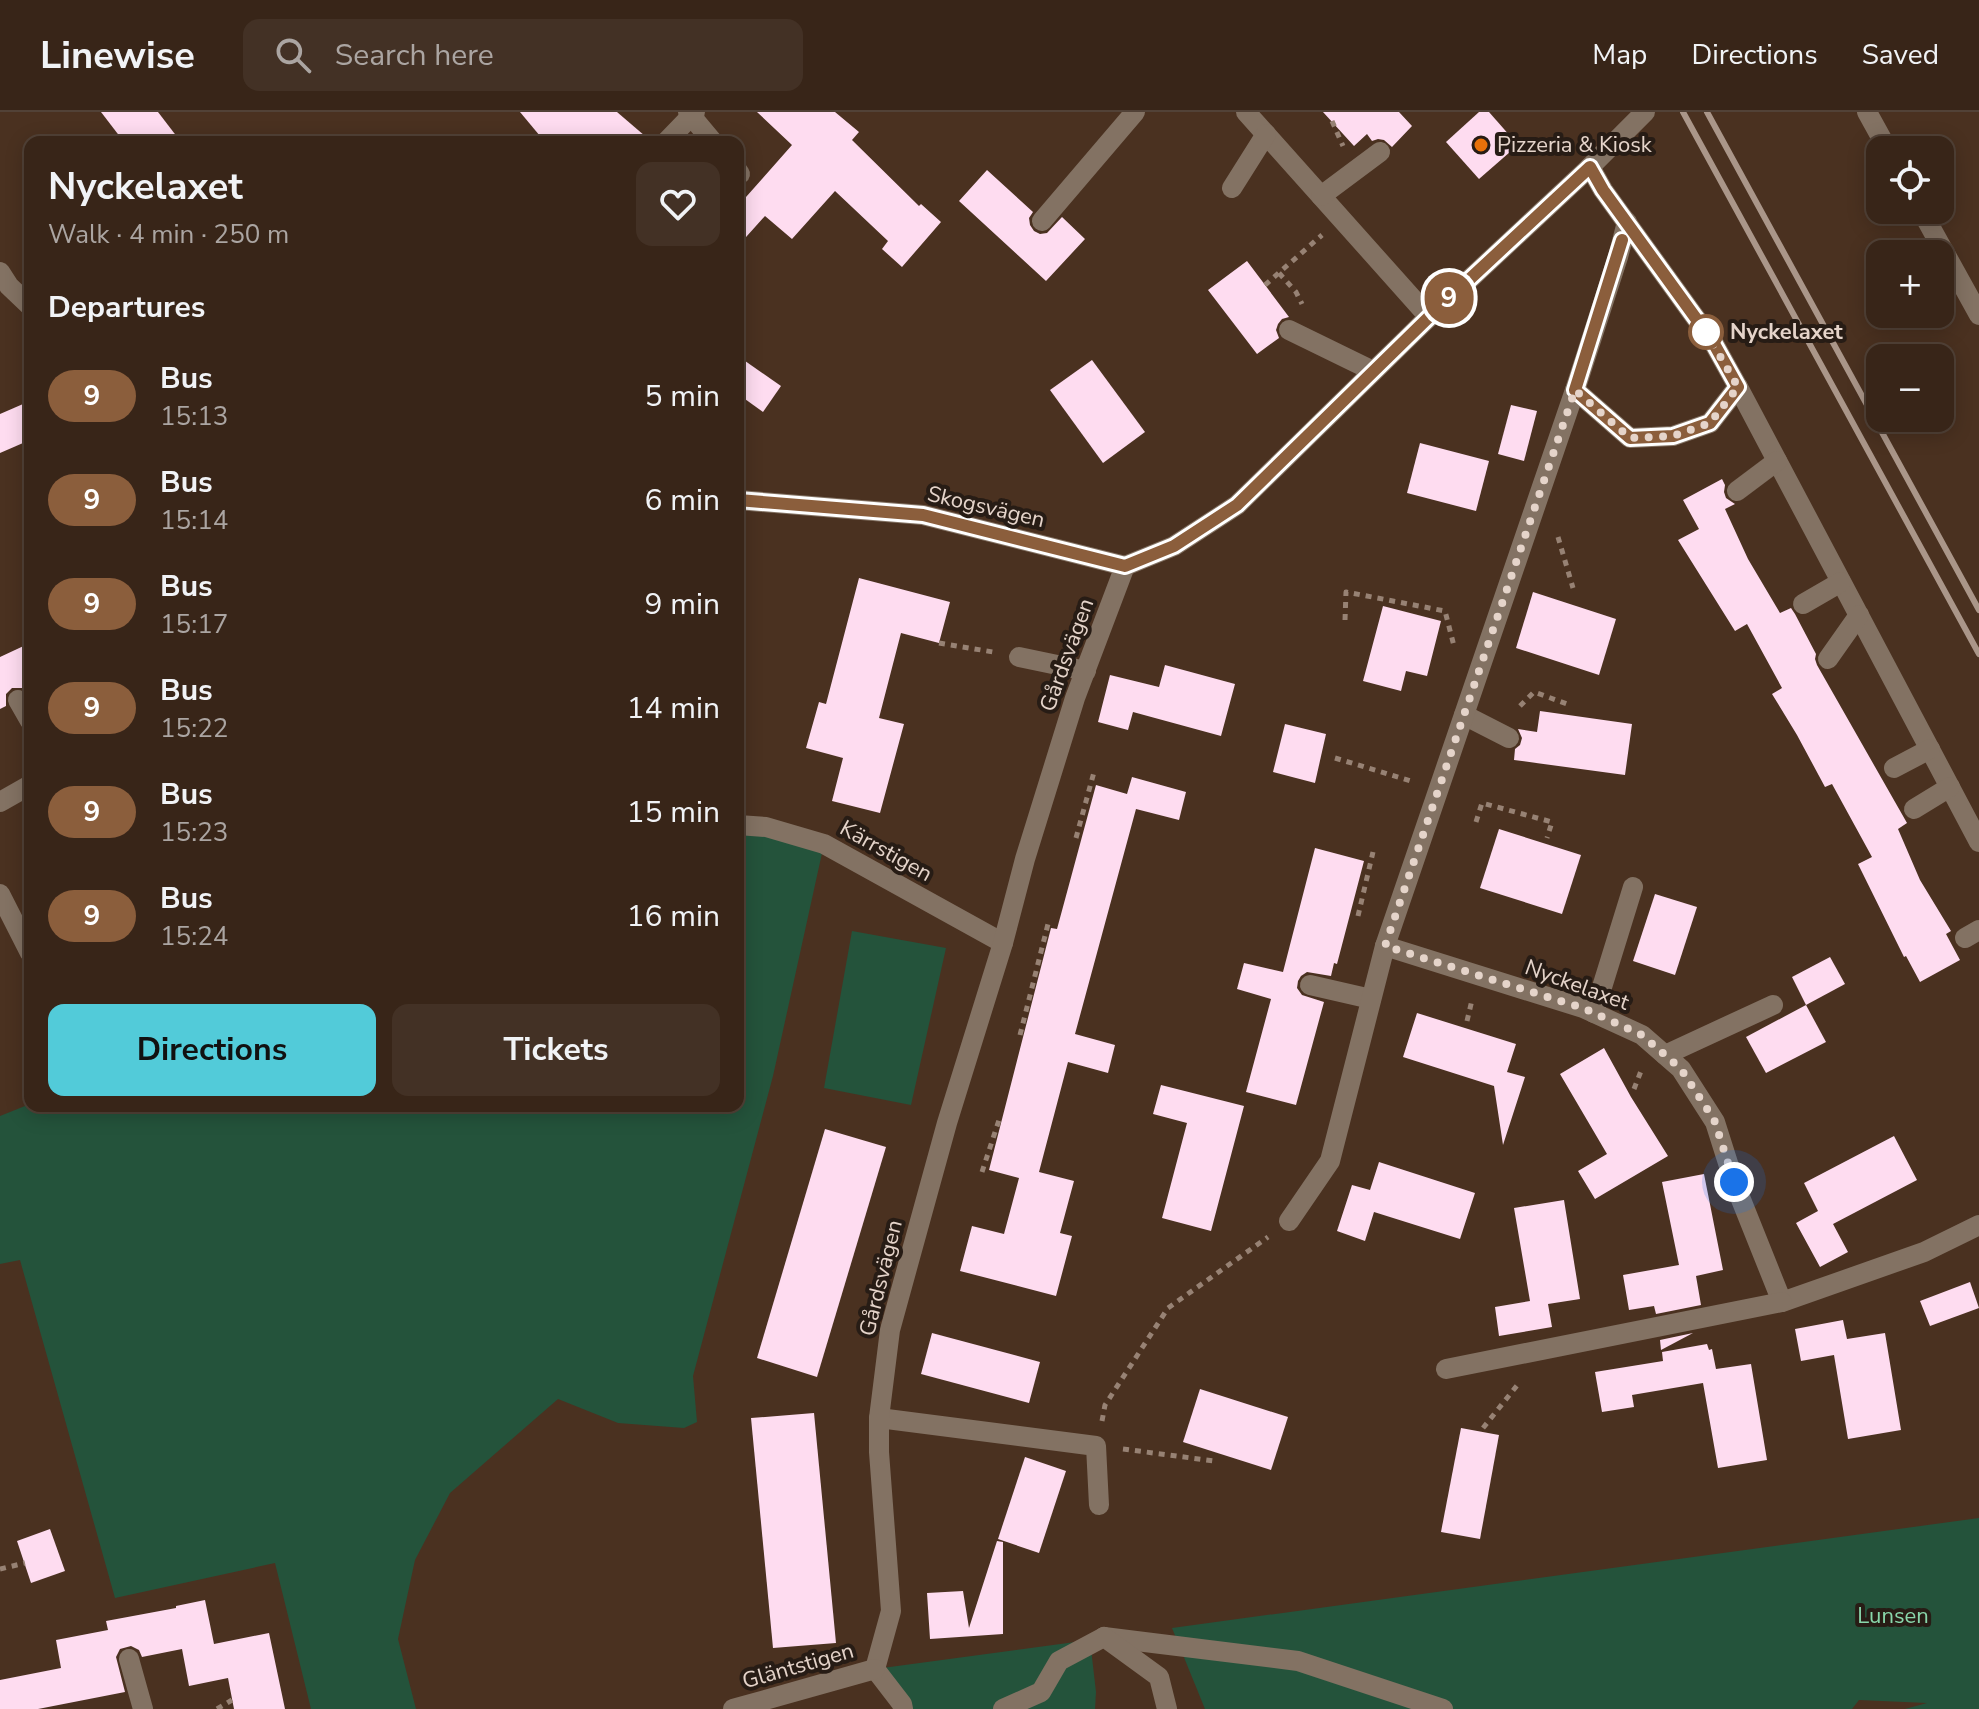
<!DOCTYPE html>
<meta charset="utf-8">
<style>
:root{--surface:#382518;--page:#433125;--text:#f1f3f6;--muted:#aba5a2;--line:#524237;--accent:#52cbd9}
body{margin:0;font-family:"Nunito Sans",sans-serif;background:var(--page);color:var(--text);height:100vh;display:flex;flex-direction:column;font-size:30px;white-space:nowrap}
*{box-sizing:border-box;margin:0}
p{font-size:26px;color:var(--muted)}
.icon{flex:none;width:44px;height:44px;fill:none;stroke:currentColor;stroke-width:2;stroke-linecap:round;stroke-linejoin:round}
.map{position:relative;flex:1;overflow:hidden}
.panel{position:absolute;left:24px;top:24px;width:720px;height:976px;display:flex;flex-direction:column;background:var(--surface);border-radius:16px;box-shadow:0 4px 20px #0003,0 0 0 2px var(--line)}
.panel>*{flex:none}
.badge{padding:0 16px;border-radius:26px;font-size:28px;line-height:52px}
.fabs{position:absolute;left:1866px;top:24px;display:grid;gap:16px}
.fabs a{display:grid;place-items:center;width:88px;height:88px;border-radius:16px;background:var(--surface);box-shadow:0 4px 20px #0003,0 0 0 2px var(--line);font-size:40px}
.you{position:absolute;width:40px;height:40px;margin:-20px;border:6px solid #fff;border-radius:50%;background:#1a73e8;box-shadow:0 0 0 12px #1a73e833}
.map>.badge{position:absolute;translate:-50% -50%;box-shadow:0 0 0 4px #fff}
h2{padding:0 24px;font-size:30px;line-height:72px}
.round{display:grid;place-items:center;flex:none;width:84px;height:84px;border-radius:16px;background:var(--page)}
.overview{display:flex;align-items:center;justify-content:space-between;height:136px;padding:0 24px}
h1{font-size:38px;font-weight:700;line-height:60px}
.action{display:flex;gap:16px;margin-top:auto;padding:16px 24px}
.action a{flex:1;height:92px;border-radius:16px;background:var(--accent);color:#111;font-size:32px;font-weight:700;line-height:92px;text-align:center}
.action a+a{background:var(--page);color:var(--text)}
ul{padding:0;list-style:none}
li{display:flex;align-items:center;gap:24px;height:104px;padding:0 24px}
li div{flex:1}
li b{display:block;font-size:30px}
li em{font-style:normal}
li .badge{min-width:88px;font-weight:700;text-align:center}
header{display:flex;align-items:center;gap:48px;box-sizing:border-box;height:112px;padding:0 40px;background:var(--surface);border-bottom:2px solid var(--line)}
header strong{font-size:38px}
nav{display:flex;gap:44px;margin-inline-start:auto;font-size:28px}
.search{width:560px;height:72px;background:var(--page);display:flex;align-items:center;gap:20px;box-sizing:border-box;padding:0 28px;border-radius:16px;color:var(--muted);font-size:30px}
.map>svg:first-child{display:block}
</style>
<header>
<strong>Linewise</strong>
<div class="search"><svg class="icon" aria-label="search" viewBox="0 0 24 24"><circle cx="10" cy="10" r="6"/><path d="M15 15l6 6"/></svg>Search here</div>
<nav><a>Map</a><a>Directions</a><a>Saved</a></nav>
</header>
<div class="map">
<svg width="1979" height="1597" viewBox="0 0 1979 1597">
<rect width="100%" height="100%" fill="#4a3120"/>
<g fill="#24533b">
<path d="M 738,713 L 824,732 L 773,964 L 693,1264 L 697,1310 L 684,1316 L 618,1311 L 558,1287 L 450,1381 L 415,1448 L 398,1527 L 416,1597 L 311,1597 L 275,1451 L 115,1486 L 20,1148 L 0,1152 L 0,1004 L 30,992 L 30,994 L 135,994 L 147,1001 L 156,994 L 738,994 Z"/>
<path d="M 852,819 L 946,836 L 911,993 L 824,976 Z"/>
<path d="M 1979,1406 L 1979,1597 L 1905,1597 L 1927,1591 L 1859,1588 L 1852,1597 L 1205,1597 L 1172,1516 Z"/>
<path d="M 1090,1528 L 1096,1580 L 1095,1597 L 903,1597 L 875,1557 Z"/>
</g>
<g fill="#fedcf0">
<path d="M 101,0 L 158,0 L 181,30 L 124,30 Z"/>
<path d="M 520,0 L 617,0 L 652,30 L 545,30 Z"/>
<path d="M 757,0 L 835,0 L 859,20 L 852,28 L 919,94 L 921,92 L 941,110 L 902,155 L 882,137 L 888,129 L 835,79 L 792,127 L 765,104 L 738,134 L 738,94 L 792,33 Z"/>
<path d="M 1323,0 L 1399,0 L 1412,14 L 1392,35 L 1384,28 L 1378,27 L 1372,29 L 1367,22 L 1354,34 Z"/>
<path d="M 1479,0 L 1489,0 L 1518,33 L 1479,67 L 1446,30 Z"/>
<path d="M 987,58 L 1033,100 L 1029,106 L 1030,113 L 1034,119 L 1040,122 L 1047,121 L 1062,105 L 1085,127 L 1046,169 L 959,89 Z"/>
<path d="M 1247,149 L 1289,205 L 1282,207 L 1278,212 L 1276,218 L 1279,226 L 1257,242 L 1208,178 Z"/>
<path d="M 738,244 L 781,274 L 763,300 L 738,282 Z"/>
<path d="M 1092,248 L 1145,320 L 1103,351 L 1050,278 Z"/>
<path d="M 30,289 L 30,328 L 0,341 L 0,302 Z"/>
<path d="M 1511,293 L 1537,299 L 1524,349 L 1498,342 Z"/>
<path d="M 1420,331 L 1489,349 L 1476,399 L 1407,381 Z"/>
<path d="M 1722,367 L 1725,373 L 1724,380 L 1726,386 L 1735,392 L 1725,397 L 1748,447 L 1780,501 L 1791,496 L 1795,502 L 1816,542 L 1815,547 L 1817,553 L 1907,711 L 1898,717 L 1920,768 L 1951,819 L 1946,822 L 1960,848 L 1920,870 L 1906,844 L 1904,845 L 1858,752 L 1872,745 L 1832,672 L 1825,675 L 1797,623 L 1772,582 L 1782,576 L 1747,512 L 1735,519 L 1678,428 L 1699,417 L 1683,388 Z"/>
<path d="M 859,466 L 950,490 L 939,531 L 901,521 L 879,606 L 904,612 L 880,701 L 832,689 L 843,646 L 806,636 L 819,590 L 826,592 Z"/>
<path d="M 1533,480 L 1616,507 L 1599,563 L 1516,536 Z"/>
<path d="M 1383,494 L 1441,509 L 1427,564 L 1406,559 L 1401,579 L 1363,569 Z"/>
<path d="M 30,531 L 30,582 L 24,576 L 12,576 L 6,582 L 6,594 L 0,597 L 0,545 Z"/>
<path d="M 1165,553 L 1235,572 L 1221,624 L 1133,600 L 1128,618 L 1098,610 L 1110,563 L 1159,575 Z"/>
<path d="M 1540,599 L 1632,612 L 1625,663 L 1514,648 L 1515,637 L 1520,633 L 1522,626 L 1518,617 L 1537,620 Z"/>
<path d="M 1285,612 L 1326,622 L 1315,671 L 1273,660 Z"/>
<path d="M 1132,665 L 1186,680 L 1179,708 L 1136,697 L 1075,922 L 1115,933 L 1108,961 L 1068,950 L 1039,1060 L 1074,1069 L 1060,1121 L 1072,1124 L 1056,1184 L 960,1159 L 972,1114 L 1004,1122 L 1019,1066 L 989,1058 L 1051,816 L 1057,817 L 1096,673 L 1127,682 Z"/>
<path d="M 1499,717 L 1581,743 L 1562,802 L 1480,776 Z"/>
<path d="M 1315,736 L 1364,749 L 1337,852 L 1334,851 L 1331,864 L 1307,860 L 1301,864 L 1298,869 L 1297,876 L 1302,883 L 1324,890 L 1296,993 L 1246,980 L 1271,887 L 1237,877 L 1244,851 L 1283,860 Z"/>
<path d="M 1655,782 L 1697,795 L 1675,863 L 1633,849 Z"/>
<path d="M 1830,845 L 1845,872 L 1806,893 L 1792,865 Z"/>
<path d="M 1806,893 L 1826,930 L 1766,961 L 1746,925 Z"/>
<path d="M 1417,901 L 1516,932 L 1507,960 L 1525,965 L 1503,1033 L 1494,974 L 1403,945 Z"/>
<path d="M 1604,936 L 1631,985 L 1668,1044 L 1595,1087 L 1578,1059 L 1607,1042 L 1560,962 Z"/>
<path d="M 1161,973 L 1244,994 L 1211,1119 L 1162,1106 L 1187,1011 L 1153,1002 Z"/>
<path d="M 825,1017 L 886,1035 L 817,1265 L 757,1246 Z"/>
<path d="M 1894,1024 L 1917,1068 L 1833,1112 L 1848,1140 L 1820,1155 L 1796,1111 L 1818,1099 L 1804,1071 Z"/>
<path d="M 1379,1050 L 1475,1081 L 1460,1127 L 1374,1100 L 1365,1129 L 1337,1119 L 1352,1073 L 1370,1078 Z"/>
<path d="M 1704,1062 L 1723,1158 L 1696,1164 L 1701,1193 L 1656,1202 L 1654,1194 L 1629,1198 L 1623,1163 L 1679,1153 L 1662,1070 Z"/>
<path d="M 1564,1088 L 1580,1187 L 1548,1192 L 1552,1215 L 1499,1224 L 1495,1195 L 1530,1189 L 1514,1096 Z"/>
<path d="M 1970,1170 L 1979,1196 L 1930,1214 L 1920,1189 Z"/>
<path d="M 1843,1208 L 1847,1227 L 1885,1221 L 1901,1318 L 1848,1327 L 1834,1243 L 1801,1249 L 1795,1217 Z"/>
<path d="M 932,1221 L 1040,1250 L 1029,1291 L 921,1262 Z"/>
<path d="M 1693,1221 L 1661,1238 L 1660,1228 Z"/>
<path d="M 1707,1232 L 1709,1238 L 1712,1237 L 1716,1257 L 1751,1252 L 1767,1348 L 1718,1356 L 1703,1271 L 1632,1283 L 1634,1295 L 1602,1300 L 1595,1260 L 1663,1249 L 1662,1240 Z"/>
<path d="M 1200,1277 L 1288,1305 L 1271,1358 L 1183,1330 Z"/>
<path d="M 814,1301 L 836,1531 L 773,1536 L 751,1306 Z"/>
<path d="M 1461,1316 L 1499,1323 L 1480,1427 L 1441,1420 Z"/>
<path d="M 1025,1345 L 1066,1359 L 1039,1441 L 998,1427 Z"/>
<path d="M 50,1417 L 65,1459 L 31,1471 L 17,1429 Z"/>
<path d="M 997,1429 L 1003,1430 L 1003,1522 L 930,1527 L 927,1481 L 963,1479 L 969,1516 Z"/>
<path d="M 205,1488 L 214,1532 L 269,1521 L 285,1597 L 234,1597 L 228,1566 L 189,1574 L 182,1537 L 142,1545 L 139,1538 L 131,1534 L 120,1537 L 116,1545 L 125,1580 L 38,1597 L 0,1597 L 0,1568 L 61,1556 L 56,1528 L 108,1518 L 106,1509 L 176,1496 L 176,1494 Z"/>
</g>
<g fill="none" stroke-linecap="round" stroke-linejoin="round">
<g stroke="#978274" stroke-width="5" stroke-dasharray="6 6" stroke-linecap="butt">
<path d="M 1332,9 L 1343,34"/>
<path d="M 1279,161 L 1296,180 L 1302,192"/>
<path d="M 1265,173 L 1322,123"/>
<path d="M 1558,425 L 1573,476"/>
<path d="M 1345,508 L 1346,480 L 1445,499 L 1454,534"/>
<path d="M 939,531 L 993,540"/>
<path d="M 1520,594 L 1534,580 L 1570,593"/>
<path d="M 1335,646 L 1414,670"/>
<path d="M 1476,710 L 1482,691 L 1552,710 L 1547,726"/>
<path d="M 1076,726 L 1094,660"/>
<path d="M 1358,804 L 1373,740"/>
<path d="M 1467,909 L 1472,888"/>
<path d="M 1020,923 L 1049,808"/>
<path d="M 1634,977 L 1641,959"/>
<path d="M 982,1060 L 999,1008"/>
<path d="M 1102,1309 L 1105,1293 L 1168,1196 L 1268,1125"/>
<path d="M 1483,1316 L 1519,1271"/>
<path d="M 1123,1337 L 1214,1349"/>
<path d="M 0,1457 L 25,1451"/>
<path d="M 217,1597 L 232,1588"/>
</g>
<g stroke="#837263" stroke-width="20">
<path d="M 688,0 L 713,30"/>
<path d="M 1246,0 L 1429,205"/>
<path d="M 1867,0 L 1888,38"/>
<path d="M 666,30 L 695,0"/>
<path d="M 1590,55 L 1603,78 L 1713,230 L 1738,275 L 1979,730"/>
<path d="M 738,59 L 740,62"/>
<path d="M 1232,76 L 1266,22"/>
<path d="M 1321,84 L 1380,40"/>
<path d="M 1921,98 L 1979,203"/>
<path d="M 1042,109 L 1135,0"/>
<path d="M 0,160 L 9,174 L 30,194"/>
<path d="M 1289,218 L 1373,259"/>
<path d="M 1575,278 L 1630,326 L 1673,324 L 1710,311 L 1738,275"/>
<path d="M 1737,379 L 1777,349"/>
<path d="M 738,388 L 923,403 L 1125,454"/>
<path d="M 1803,492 L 1841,470"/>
<path d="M 1019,545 L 1086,559"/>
<path d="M 1828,547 L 1859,503"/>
<path d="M 18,588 L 30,609"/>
<path d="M 1464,603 L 1509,626"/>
<path d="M 1894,656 L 1930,637"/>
<path d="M 0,690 L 30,673"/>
<path d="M 1914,697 L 1950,675"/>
<path d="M 738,713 L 766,715 L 824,732 L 1003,831"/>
<path d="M 0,782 L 30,841"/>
<path d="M 1965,826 L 1979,818"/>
<path d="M 1385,834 L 1583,896 L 1642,923 L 1681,957 L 1715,1010 L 1734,1070 L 1782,1190 L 1924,1140 L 1979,1113"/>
<path d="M 1310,873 L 1371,887"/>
<path d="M 1594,901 L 1633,775"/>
<path d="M 1665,943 L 1773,893"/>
<path d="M 1289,1109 L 1330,1049 L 1385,834 L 1575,278 L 1618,145 L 1627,110"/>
<path d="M 1446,1257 L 1782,1190"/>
<path d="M 879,1306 L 1096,1334 L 1099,1393"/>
<path d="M 1104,1525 L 1298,1549 L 1443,1597"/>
<path d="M 129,1547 L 143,1597"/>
<path d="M 875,1557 L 891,1499 L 879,1340 L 879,1306 L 890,1218 L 947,1011 L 1003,831 L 1025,747 L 1075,586 L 1125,454 L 1174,434 L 1237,393 L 1429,205 L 1590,55 L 1645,0"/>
<path d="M 875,1557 L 902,1592 L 903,1597"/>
<path d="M 733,1597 L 875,1557"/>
<path d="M 1003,1597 L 1041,1580 L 1059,1549 L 1104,1525 L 1159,1565 L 1167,1597"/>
</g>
<g stroke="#aa9689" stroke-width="6">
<path d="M 1683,0 L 1979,542"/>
<path d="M 1707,0 L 1979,498"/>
</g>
</g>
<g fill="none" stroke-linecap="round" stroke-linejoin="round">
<g stroke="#fff" stroke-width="18">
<path id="line" d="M 738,388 L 923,403 L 1125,454 L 1174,434 L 1237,393 L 1429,205 L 1590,55 L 1603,78 L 1713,230 L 1738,275 L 1710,311 L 1673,324 L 1630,326 L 1575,278 L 1622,128"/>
</g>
<use href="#line" stroke="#8b5e3c" stroke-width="12"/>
<path stroke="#e5d4ca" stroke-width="8" stroke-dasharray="0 14.4" d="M 1706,220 L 1738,275 L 1710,311 L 1673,324 L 1630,326 L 1575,278 L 1385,834 L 1583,896 L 1642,923 L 1681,957 L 1709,1000 L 1715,1010 L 1734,1070"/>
</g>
<circle fill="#e8710a" stroke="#271c15" stroke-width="3" cx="1481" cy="33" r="8"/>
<circle fill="#fff" stroke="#8b5e3c" stroke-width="4" cx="1706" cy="220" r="16"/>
<g text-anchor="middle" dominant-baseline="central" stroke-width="8" stroke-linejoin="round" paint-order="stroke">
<g font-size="22" fill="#e5d4ca" stroke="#271c15" text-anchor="start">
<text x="1497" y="33">Pizzeria &amp; Kiosk</text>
</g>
<g font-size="22" font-weight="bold" fill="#e5d4ca" stroke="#271c15" text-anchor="start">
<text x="1730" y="220">Nyckelaxet</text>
</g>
<g font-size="22" fill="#e5d4ca" stroke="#271c15">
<text transform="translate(986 395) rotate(13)">Skogsvägen</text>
<text transform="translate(1067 543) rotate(-70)">Gårdsvägen</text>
<text transform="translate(886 739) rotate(29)">Kärrstigen</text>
<text transform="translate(1577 873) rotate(20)">Nyckelaxet</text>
<text transform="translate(881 1166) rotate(-76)">Gårdsvägen</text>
<text transform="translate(798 1554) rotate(-16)">Gläntstigen</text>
</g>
<g font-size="22" fill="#89d7ab" stroke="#271c15">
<text x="1893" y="1504">Lunsen</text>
</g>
</g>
</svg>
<div class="fabs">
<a><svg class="icon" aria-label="locate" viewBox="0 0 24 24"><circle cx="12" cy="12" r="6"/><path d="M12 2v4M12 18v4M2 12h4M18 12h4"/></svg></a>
<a>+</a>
<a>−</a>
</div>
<div class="you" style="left:1734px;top:1070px"></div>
<b class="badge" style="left:1449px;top:186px;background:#8b5e3c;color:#fff">9</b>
<section class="panel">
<div class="overview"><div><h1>Nyckelaxet</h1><p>Walk · 4 min · 250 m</p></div><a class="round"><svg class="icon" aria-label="heart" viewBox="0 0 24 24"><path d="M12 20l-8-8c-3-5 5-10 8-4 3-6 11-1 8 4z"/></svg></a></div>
<h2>Departures</h2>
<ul>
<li><span class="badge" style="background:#8b5e3c;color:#fff">9</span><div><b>Bus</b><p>15:13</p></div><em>5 min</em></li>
<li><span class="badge" style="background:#8b5e3c;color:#fff">9</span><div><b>Bus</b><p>15:14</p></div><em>6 min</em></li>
<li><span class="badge" style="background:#8b5e3c;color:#fff">9</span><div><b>Bus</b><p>15:17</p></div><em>9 min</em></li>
<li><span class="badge" style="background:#8b5e3c;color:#fff">9</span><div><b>Bus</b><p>15:22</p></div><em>14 min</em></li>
<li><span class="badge" style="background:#8b5e3c;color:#fff">9</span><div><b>Bus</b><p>15:23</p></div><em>15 min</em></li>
<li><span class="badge" style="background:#8b5e3c;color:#fff">9</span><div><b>Bus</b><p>15:24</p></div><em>16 min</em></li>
</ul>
<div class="action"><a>Directions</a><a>Tickets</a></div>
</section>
</div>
